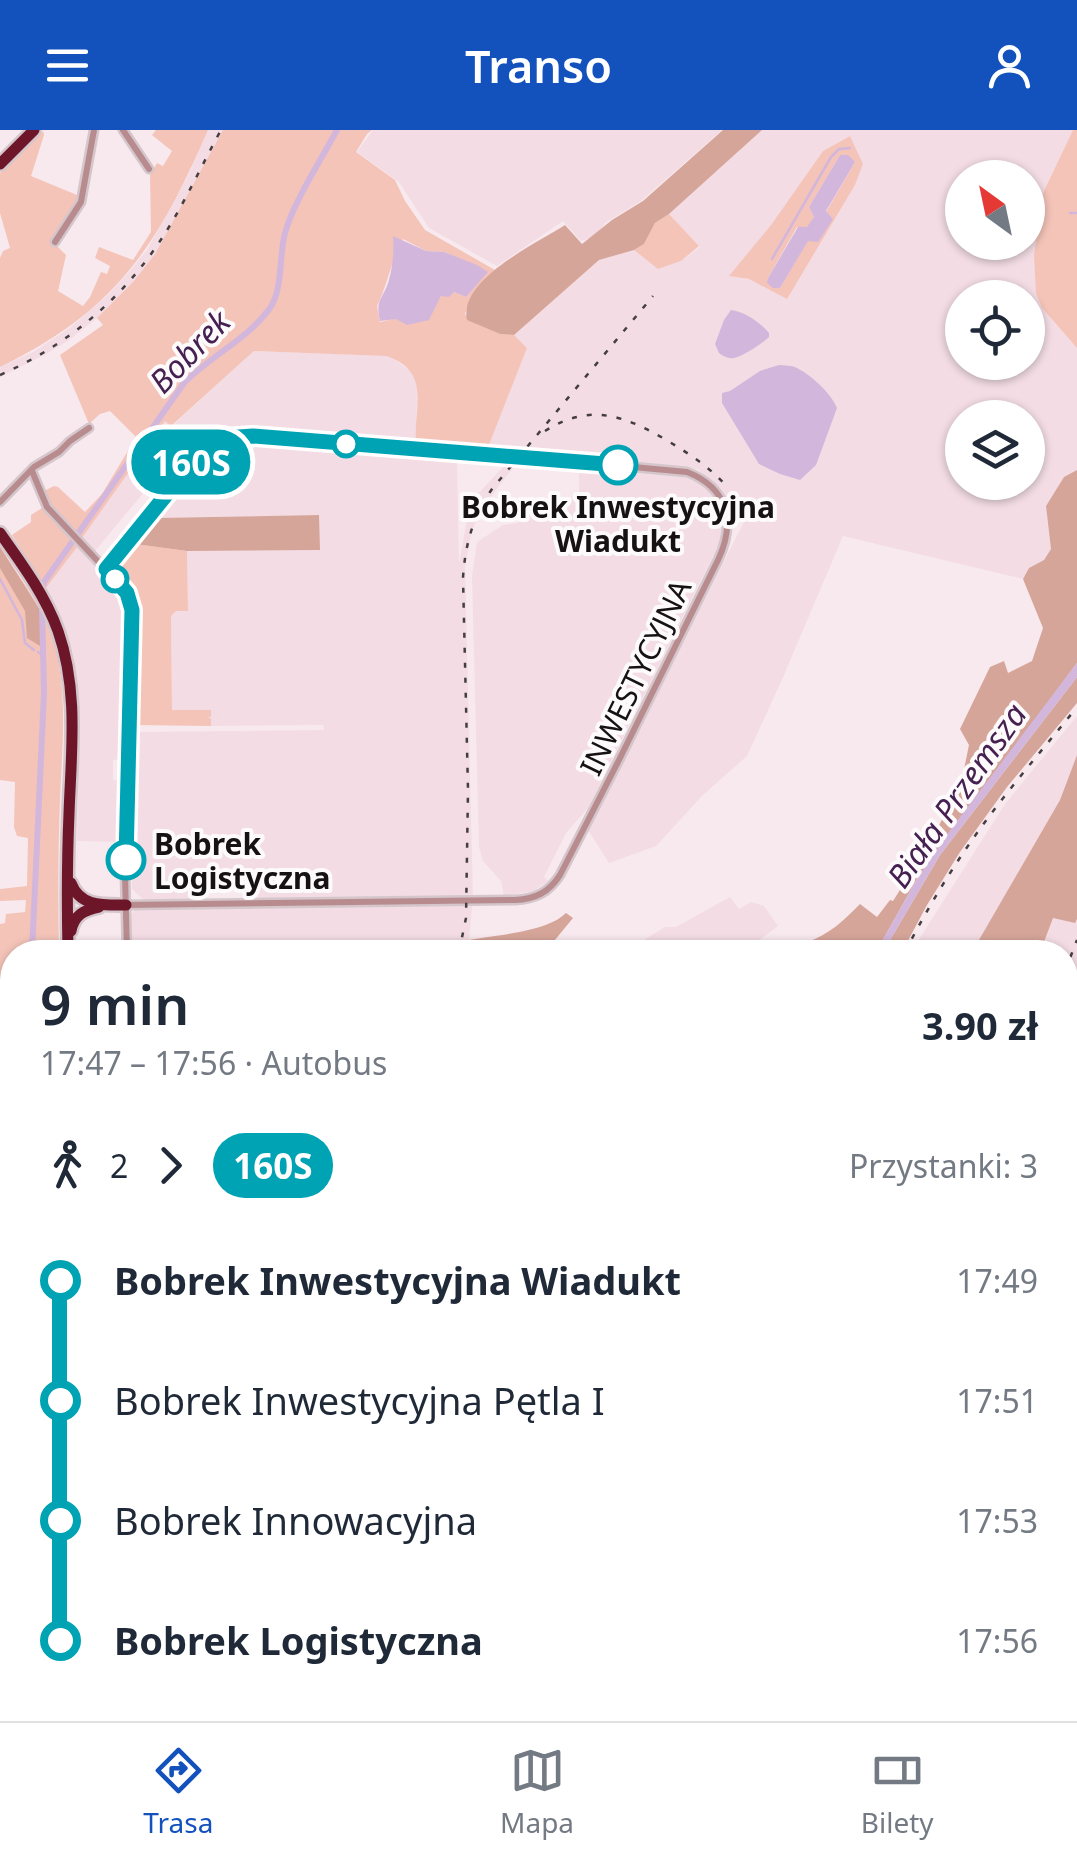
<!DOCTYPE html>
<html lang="pl">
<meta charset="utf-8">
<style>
:root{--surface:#fff;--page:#f6f6f7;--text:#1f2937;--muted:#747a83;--line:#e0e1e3;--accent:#1351bc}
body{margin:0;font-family:"Noto Sans",sans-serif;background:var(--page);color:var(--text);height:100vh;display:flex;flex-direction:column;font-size:38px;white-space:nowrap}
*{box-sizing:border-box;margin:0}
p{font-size:32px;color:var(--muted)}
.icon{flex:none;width:55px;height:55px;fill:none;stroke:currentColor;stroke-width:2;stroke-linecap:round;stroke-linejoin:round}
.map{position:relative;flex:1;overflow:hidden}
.panel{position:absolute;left:0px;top:810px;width:1078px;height:782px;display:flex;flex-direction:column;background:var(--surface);border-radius:40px 40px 0 0;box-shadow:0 2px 8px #0004}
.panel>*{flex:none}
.badge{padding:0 20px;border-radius:32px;font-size:35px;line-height:65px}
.needle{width:65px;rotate:327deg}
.controls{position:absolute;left:945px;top:30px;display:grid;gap:20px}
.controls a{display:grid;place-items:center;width:100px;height:100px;border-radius:50%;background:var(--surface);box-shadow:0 2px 8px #0004;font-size:50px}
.map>.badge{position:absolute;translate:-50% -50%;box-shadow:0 0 0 5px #fff}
.legs{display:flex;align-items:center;gap:15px;height:110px;padding:0 40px;font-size:32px}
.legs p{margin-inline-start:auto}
.head{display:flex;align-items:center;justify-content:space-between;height:170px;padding:0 40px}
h1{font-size:55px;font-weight:600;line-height:75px}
ul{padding:0 40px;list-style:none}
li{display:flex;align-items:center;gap:35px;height:120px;font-size:38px}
li i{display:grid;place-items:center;width:15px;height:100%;margin:0 12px;background:currentColor}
li i::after{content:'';width:25px;height:25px;margin:-12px;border:8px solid;border-radius:50%;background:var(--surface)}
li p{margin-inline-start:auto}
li:first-child i{background:linear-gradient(#0000 50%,currentColor 0)}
li:last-child i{background:linear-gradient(currentColor 50%,#0000 0)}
header{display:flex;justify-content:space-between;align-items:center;height:130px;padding:0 40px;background:var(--accent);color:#fff;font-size:45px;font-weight:600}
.menu{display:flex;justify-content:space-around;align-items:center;height:140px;border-top:2px solid var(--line);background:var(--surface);font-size:28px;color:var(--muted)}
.menu a{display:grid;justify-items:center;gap:5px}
.menu .selected{color:var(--accent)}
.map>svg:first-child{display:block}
</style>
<header><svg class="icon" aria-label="menu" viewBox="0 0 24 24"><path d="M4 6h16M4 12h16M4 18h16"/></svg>Transo<svg class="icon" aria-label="person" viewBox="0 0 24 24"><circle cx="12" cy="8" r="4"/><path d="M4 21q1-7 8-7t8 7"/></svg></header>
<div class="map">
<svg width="1077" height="1591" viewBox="0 0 1077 1591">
<rect width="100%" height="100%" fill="#f8e9ee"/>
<g fill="#f3dce4" fill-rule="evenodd">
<path d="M 208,0 L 223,0 L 155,124 L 133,152 L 97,188 L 68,211 L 44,225 L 0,247 L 0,237 L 35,221 L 71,197 L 109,164 L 129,142 L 147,120 L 189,44 Z"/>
<path d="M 373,0 L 722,0 L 641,71 L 605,93 L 597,106 L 581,111 L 563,91 L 497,136 L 429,98 L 399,52 L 357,22 Z"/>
<path d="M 762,0 L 1073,0 L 1042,65 L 1042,178 L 1077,218 L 1077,340 L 1064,347 L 1046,376 L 1051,419 L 1044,430 L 1029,438 L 1023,449 L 843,406 L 781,552 L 747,626 L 703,665 L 656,716 L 609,733 L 588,700 L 745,390 L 730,379 L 719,358 L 697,339 L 487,320 L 527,218 L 514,205 L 599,130 L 634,120 L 658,139 L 681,131 L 700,117 L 669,84 ZM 850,6 L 863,34 L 855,55 L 787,168 L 749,149 L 730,146 L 771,95 L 823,21 ZM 962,48 L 1028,48 L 1028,112 L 962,112 ZM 962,168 L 1028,168 L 1028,232 L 962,232 ZM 962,288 L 1028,288 L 1028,352 L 962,352 Z"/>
<path d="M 254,221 L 386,226 L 394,229 L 413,243 L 418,253 L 415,311 L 411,316 L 411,325 L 457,328 L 459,434 L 470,372 L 507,333 L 516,334 L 482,378 L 472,400 L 465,437 L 473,768 L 469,810 L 464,822 L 131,822 L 130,785 L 139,776 L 261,776 L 261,768 L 255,767 L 255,758 L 206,758 L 201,756 L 201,759 L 193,759 L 193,769 L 144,770 L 132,759 L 134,602 L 324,600 L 323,595 L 211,596 L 211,590 L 208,590 L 208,587 L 172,580 L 171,486 L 176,481 L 188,480 L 187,421 L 319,420 L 318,385 L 156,388 L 203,330 L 185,313 L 95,421 L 82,408 L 165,290 L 172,296 Z"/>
<path d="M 579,339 L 684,347 L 701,354 L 712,364 L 720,378 L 723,396 L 722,408 L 588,678 L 566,703 L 544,747 L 548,751 L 534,761 L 504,766 L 501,751 L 483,731 L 479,717 L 472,446 L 477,412 L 503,395 L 518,393 L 518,385 L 538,384 L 544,377 L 567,377 L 567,370 L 579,369 Z"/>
<path d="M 77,417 L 117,457 L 126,470 L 129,486 L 125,629 L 113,630 L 113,650 L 123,651 L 124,712 L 77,711 L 80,592 L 78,556 L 72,518 L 54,472 L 46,458 Z"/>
<path d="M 1077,586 L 1077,625 L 1060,670 L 972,822 L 911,822 L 1005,674 Z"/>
<path d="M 730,767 L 739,779 L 751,772 L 764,776 L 778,796 L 743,822 L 625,822 L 665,797 L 676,797 Z"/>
<path d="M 1053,787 L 1074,793 L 1077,789 L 1077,896 L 1065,919 L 1065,822 L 1041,821 Z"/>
<path d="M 505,1580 L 614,1580 L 608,1591 L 500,1591 Z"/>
</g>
<g fill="#f4c4b9" fill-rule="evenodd">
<path d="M 156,0 L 208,0 C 158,115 116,181 0,237 L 0,128 L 3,121 L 10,118 L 0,83 L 0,43 L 43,1 L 44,5 L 31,46 L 77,65 L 76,74 L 52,111 L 66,125 L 58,161 L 83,176 L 90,167 L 101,142 L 107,144 L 110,136 L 95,128 L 99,117 L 133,130 L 151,102 L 150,45 L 157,33 L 163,36 L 172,21 L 152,5 Z"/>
<path d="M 223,0 L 372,0 L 367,4 L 356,22 L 395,50 L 405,71 L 425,100 L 495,140 C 480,153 470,165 465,184 L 473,192 L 500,204 L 514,205 L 527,218 L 487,320 L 416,317 C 412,279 434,242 386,226 L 254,221 L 171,296 L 165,291 L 82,408 L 47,372 L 42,362 L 54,356 L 58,357 L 85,382 L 102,364 L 129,319 L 139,310 L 110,281 L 100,284 L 89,294 L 60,225 L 103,195 L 97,188 L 133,152 L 155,124 ZM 403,109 L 426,121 L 444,122 L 487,142 L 466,167 L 454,162 L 441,166 L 432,180 L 380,192 L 377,176 C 388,154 391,130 403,109 Z"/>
<path d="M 1073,0 L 1077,0 L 1077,218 L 1042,178 L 1036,163 L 1034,126 L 1042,65 Z"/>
<path d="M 850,6 L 863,34 L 855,55 L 787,169 L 749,149 L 729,146 L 771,95 L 823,21 ZM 840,25 L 855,32 L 826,82 L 832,88 L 808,110 L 780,158 L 768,148 L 797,97 L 808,97 L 814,87 L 809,77 Z"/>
<path d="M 669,84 L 699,116 L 681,131 L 658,139 L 634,120 L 644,114 L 655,93 Z"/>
<path d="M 42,378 L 77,417 L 46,458 L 12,405 L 31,392 L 31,385 Z"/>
<path d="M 135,414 L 187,421 L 188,481 L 176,481 L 171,486 L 172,580 L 211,580 L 211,587 L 208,587 L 211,589 L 211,596 L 133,595 L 137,481 C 134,464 127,452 115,441 Z"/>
<path d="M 0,417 C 21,449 45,480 55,517 C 68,567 62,618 60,670 C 58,721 58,771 59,822 L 12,822 L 12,952 L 3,952 L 0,932 L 0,871 L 11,868 L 9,859 L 0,860 L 0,794 L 5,793 L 6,784 L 25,782 L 26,770 L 0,771 L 0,759 L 27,756 L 28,708 L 17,706 L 14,697 L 15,652 L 0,650 Z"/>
<path d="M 1077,911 L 1077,1167 L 1065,1161 L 1065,932 Z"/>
<path d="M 0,1148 L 12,1149 L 12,1394 L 0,1389 L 0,1267 L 3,1268 L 7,1259 L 0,1255 Z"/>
</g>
<g fill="#d6a599">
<path d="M 723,0 L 762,0 L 669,84 L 655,93 L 644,114 L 634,120 L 599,130 L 514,205 L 500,204 L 467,190 C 458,150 537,113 565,95 L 582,114 L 612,90 L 643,71 Z"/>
<path d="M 1077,340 L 1077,533 L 917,749 L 876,822 L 743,822 C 762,810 786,818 807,812 C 829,805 844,790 860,774 L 877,787 L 890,770 L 893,771 L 930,712 L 961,654 L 969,615 L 960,599 L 990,537 L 1004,531 L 1008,543 L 1032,531 L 1043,498 L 1023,449 L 1029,438 L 1044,430 L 1051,419 L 1046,376 L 1064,347 Z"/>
<path d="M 319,385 L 320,420 L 187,421 L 135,414 L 156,388 Z"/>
<path d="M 0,417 L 40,480 L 40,516 L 27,508 L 25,481 L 0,438 Z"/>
<path d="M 1077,547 L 1077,573 L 1007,657 L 960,722 L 927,775 L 902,822 L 883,822 L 940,725 Z"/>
<path d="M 1077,625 L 1077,789 L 1075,793 L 1053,788 L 1041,820 L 1045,822 L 972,822 L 1060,670 Z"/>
<path d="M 566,783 L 573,788 L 545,822 L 464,822 L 469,810 C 496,805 547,802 566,783 Z"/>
<path d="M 1077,1250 L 1077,1591 L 1025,1591 L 1024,1580 L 1065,1580 L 1065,1264 L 1076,1265 Z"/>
<path d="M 0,1396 L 9,1401 C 8,1416 5,1428 12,1442 L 12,1524 L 8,1518 L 9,1515 L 0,1497 L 0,1488 L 8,1478 L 9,1472 L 0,1455 Z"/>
<path d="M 301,1580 L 465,1580 L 460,1591 L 296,1591 Z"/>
<path d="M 687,1580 L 832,1580 L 827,1591 L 683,1591 Z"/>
</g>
<g fill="#d3b6dc">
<path d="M 840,25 L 848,25 L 855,32 L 826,81 L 833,89 L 818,112 L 808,111 L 780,158 L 773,158 L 767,153 L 768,148 L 798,97 L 807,97 L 814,87 L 809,77 Z"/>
<path d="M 393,106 L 426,121 L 444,122 L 477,135 L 488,142 L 466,167 L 454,162 L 449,167 L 441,166 L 429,190 L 407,195 L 396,189 L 380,191 C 375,168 383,170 389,150 C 393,135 394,121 393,106 Z"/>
<path d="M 731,180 C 744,181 761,193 769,203 L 769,207 C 763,213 742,227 734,228 C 728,229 723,226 719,223 L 715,214 L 724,190 Z"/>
<path d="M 779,235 C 781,235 794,236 795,237 C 810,244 831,263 837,278 L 816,335 L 800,350 L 780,344 L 759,334 L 722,273 L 722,263 L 730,261 L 760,241 Z"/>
<path d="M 1077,533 L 1077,547 L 940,725 L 883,822 L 876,822 L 917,749 L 951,699 Z"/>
</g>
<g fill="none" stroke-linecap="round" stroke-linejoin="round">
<g stroke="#d3b6dc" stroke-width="2.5">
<path d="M 1070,83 L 1077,83"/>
<path d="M 772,129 L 831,27 L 839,19 L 850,18"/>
<path d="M 0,449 L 22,490 L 25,513 L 34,520"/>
<path d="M 38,522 L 42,525"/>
<path d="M 1065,944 L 1077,922"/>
<path d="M 625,1591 L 630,1580"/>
</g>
<g stroke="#d3b6dc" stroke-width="6">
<path d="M 42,462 L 44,452 L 184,253 C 210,226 248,209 270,178 C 283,160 279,124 285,103 C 293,73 322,28 337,0"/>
<path d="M 32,822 L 44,563 L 42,474"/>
<path d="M 12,1407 L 10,1427 L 12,1437"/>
<path d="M 60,1591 L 60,1580"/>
</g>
<g stroke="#d4c6cb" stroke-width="11">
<g id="minor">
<path d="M 123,0 L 149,39"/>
<path d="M 55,112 L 81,72 L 94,0"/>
<path d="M 32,341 L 47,377 L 121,456 L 131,475 L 125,744 L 127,822"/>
<path d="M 0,372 L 34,337 L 59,322 L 70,311 L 89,298"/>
<path d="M 106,439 L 199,322 C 215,308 233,306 253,306 L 500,326"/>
<path d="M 127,775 L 515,770 C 536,769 549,762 560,745 L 618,632 L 718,430 C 736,392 728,358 687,342 L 536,328"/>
<path d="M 0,949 L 4,1011 L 0,1025"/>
<path d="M 0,1074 L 7,1041 L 4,1026 L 1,1024"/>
<path d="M 218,1580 L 222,1591"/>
<path d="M 252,1580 L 256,1591"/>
<path d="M 116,1591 L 118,1580"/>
<path d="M 178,1591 L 195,1580"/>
<path d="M 506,1591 L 511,1580"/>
</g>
</g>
<g stroke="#d4c6cb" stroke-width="16">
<g id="highway">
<path d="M 0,34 L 34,0"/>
<path d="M 0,403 C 22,434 45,465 58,501 C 79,561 71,623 69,684 C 67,730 67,776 68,822"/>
<path d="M 71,753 C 80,777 103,775 126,775"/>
<path d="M 71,801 C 74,785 84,780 99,777"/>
<path d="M 10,1591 L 12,1574"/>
</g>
</g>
<use href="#minor" stroke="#b88c8f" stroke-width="6"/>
<use href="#highway" stroke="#6e1629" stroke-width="11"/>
<g stroke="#453e41" stroke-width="2.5" stroke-dasharray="5 10" stroke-linecap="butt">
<path d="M 0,245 C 64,217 119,172 158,114 C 182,79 200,38 221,0"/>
<path d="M 545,301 C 590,272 626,286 668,311 C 691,325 711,338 729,359"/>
<path d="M 459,822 L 466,788 L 468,660 L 463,448 C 465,415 473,386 492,359 L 653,166"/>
<path d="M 905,822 C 933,767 966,715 1004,667 C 1028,636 1053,607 1077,577"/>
<path d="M 1065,841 L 1077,810"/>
<path d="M 1065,869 L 1077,842"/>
<path d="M 1065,911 L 1077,886"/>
<path d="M 42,1580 L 43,1591"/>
<path d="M 600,1591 L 606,1580"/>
<path d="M 677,1591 L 681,1580"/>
</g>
<g stroke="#d4c6cb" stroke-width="11" stroke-linecap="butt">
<path id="minor-bridge" d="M 500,326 L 536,328"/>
</g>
<use href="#minor-bridge" stroke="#b88c8f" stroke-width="6"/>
</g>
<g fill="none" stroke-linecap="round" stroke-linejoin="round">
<g stroke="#fff" stroke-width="22">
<path id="line-1" d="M 126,730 L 132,480 L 127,463 L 106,439 L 205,317 L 225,308 L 253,306 L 618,335"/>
</g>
<use href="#line-1" stroke="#00a3b4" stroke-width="15"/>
</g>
<g fill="#fff" stroke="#00a3b4" stroke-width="5">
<circle cx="346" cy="314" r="12"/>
<circle cx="618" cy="335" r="18"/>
<circle cx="115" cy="449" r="12"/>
<circle cx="126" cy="730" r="18"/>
</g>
<g text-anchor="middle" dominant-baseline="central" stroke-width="8" stroke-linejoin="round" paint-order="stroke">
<g font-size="30" font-weight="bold" fill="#161113" stroke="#fdfafb">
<text x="618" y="376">Bobrek Inwestycyjna<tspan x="618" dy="34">Wiadukt</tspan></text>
<text x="154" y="713" text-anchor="start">Bobrek<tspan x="154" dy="34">Logistyczna</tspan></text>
</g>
<g font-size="30" fill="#161113" stroke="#fdfafb">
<text transform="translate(635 547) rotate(-64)">INWESTYCYJNA</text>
</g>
<g font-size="32" font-style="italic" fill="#452050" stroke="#fdfafb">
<text transform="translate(189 221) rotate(-46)">Bobrek</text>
<text transform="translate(956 665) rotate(-55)">Biała Przemsza</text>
</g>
</g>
</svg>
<div class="controls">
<a><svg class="needle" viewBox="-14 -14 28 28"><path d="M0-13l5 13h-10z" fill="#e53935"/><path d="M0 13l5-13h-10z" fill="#747a83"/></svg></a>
<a><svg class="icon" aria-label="locate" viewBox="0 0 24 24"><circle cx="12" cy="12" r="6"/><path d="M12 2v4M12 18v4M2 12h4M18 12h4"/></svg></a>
<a><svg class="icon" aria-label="layers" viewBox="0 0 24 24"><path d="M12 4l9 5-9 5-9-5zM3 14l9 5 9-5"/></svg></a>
</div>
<b class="badge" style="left:191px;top:332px;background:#00a3b4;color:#fff">160S</b>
<section class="panel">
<div class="head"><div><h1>9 min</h1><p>17:47 – 17:56 · Autobus</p></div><b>3.90 zł</b></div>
<div class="legs"><svg class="icon" aria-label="walk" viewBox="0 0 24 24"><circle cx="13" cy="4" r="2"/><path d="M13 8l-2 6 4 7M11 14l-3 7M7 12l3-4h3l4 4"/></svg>2<svg class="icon" aria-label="forward" viewBox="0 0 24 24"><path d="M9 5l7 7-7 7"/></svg><b class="badge" style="background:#00a3b4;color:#fff">160S</b><p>Przystanki: 3</p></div>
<ul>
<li><i style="color:#00a3b4"></i><b>Bobrek Inwestycyjna Wiadukt</b><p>17:49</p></li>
<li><i style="color:#00a3b4"></i><span>Bobrek Inwestycyjna Pętla I</span><p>17:51</p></li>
<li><i style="color:#00a3b4"></i><span>Bobrek Innowacyjna</span><p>17:53</p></li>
<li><i style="color:#00a3b4"></i><b>Bobrek Logistyczna</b><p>17:56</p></li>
</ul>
</section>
</div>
<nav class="menu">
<a class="selected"><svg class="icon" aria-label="directions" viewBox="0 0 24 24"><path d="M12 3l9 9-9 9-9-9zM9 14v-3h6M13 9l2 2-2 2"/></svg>Trasa</a>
<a><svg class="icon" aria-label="map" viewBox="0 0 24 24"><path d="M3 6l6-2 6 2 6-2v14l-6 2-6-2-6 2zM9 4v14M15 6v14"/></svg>Mapa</a>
<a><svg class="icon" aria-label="tickets" viewBox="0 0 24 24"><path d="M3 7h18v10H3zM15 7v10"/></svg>Bilety</a>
</nav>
